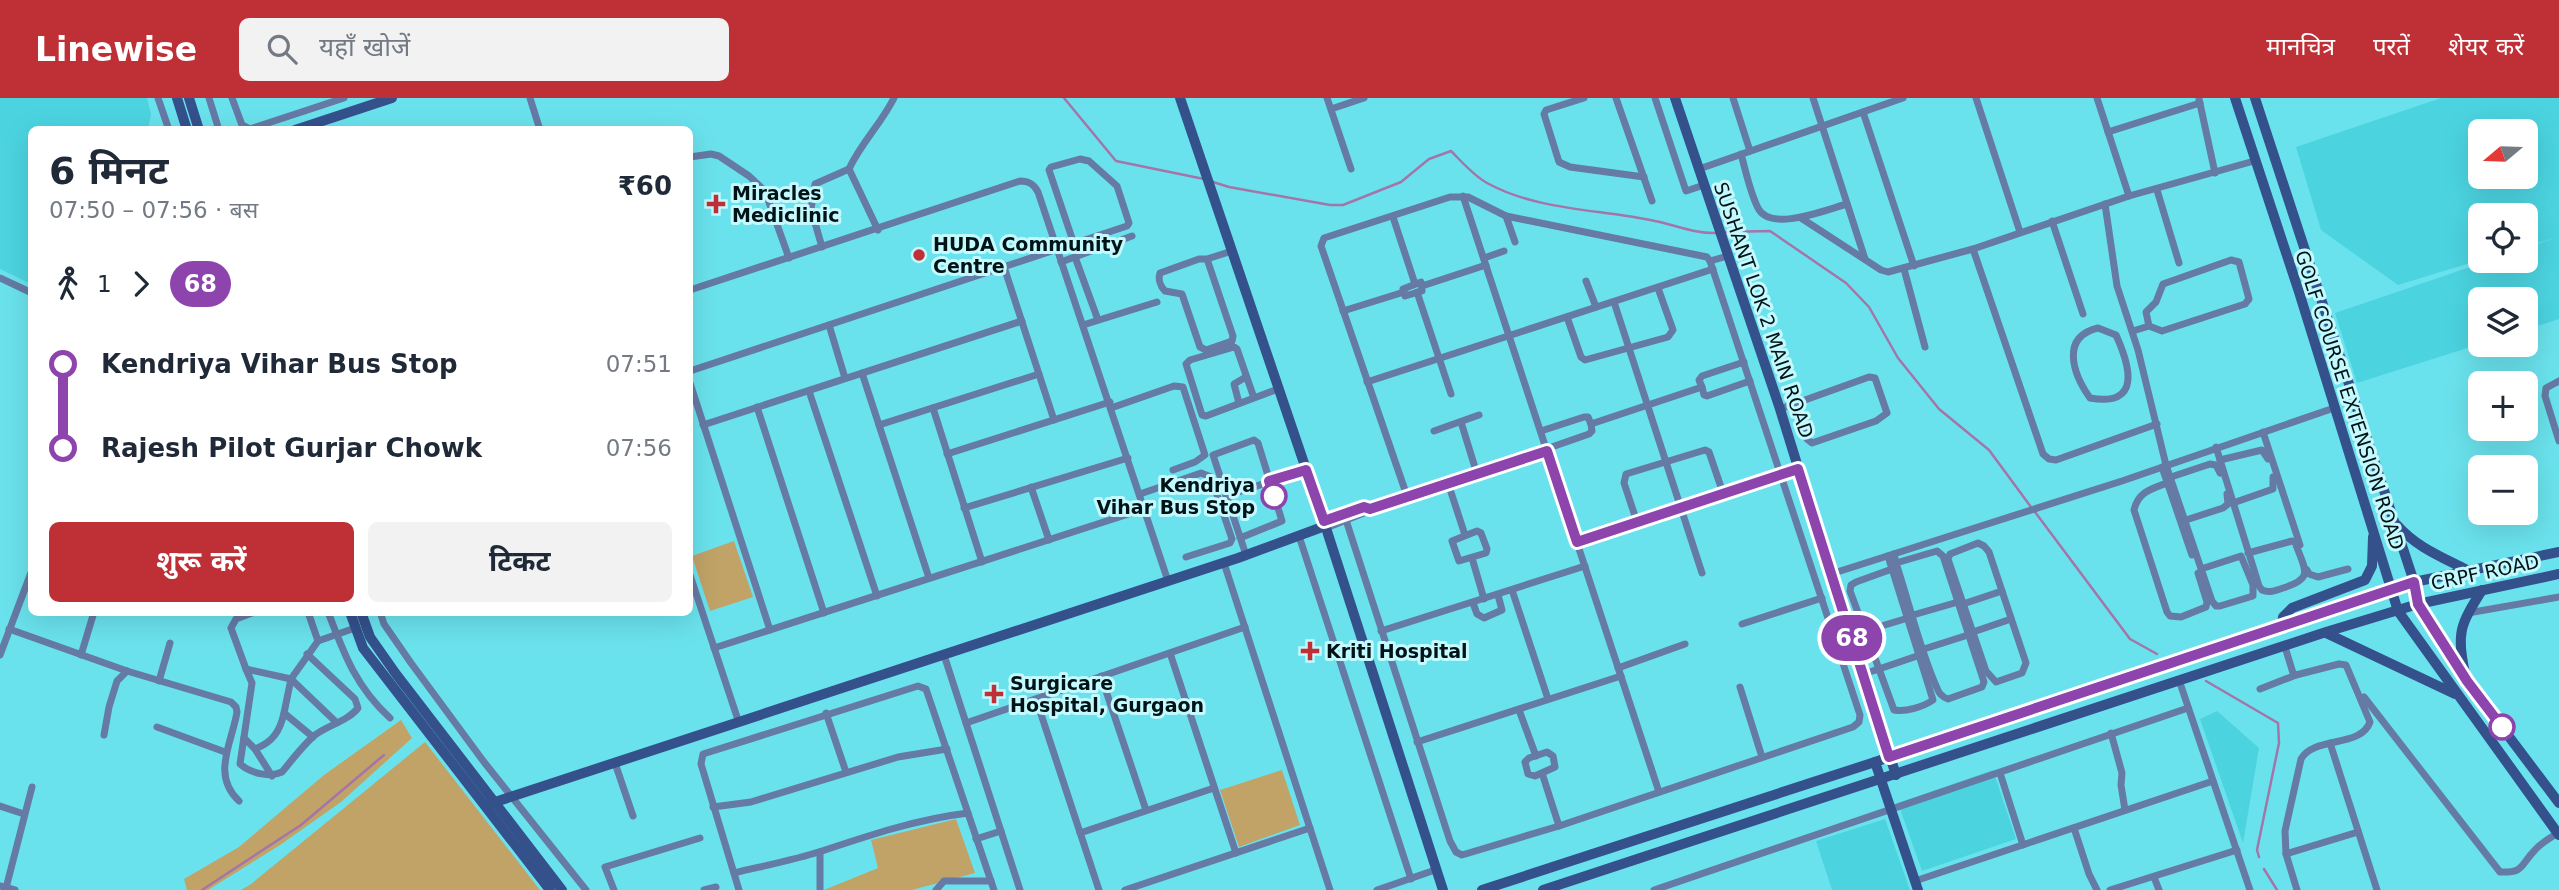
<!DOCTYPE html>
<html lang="hi">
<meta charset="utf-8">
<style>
:root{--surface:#fff;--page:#f2f2f3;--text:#1f2937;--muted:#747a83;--accent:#bf2f36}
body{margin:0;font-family:"DejaVu Sans","Noto Sans Devanagari",sans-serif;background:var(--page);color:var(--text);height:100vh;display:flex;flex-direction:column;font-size:26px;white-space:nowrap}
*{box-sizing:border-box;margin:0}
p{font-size:23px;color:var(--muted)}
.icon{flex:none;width:38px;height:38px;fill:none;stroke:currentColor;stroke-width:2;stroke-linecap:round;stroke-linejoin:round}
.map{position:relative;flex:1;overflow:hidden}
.sheet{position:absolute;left:28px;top:28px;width:665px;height:490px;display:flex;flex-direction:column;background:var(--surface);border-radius:10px;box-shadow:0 7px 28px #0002}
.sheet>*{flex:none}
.badge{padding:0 14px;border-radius:23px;font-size:24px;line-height:46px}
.needle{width:46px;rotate:251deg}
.controls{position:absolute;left:2468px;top:21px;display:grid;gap:14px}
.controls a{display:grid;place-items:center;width:70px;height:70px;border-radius:10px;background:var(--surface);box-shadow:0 7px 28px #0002;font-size:35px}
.map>.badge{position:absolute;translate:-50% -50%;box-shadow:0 0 0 4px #fff}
.legs{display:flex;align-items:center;gap:10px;height:77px;padding:0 21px;font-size:23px}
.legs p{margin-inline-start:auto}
.summary{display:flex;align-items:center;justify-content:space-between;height:119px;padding:0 21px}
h1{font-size:38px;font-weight:700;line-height:52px}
.cta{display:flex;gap:14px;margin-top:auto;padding:14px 21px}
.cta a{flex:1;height:80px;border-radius:10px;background:var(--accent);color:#fff;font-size:28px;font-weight:700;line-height:80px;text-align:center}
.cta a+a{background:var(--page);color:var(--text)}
ul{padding:0 21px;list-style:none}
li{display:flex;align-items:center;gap:24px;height:84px;font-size:26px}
li i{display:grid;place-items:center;width:10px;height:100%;margin:0 9px;background:currentColor}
li i::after{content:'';width:18px;height:18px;margin:-9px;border:5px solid;border-radius:50%;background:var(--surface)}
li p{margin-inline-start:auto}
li:first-child i{background:linear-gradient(#0000 50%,currentColor 0)}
li:last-child i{background:linear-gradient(currentColor 50%,#0000 0)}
header{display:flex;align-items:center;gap:42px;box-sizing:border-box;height:98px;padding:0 35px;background:var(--accent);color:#fff}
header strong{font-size:33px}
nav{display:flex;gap:38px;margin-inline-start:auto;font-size:24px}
.search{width:490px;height:63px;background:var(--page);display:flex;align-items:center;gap:18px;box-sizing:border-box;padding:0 24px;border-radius:10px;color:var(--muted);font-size:26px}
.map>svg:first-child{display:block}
</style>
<header>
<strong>Linewise</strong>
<div class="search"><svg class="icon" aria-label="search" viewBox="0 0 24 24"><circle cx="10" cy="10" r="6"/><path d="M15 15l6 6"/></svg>यहाँ खोजें</div>
<nav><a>मानचित्र</a><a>परतें</a><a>शेयर करें</a></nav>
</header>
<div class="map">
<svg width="2559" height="792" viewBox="0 0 2559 792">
<rect width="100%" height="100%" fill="#6ae2ed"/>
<g fill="#4bd4e0" fill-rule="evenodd">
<path d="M 0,0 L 147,0 L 151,16 L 148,31 L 32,32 L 31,186 L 0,171 Z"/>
<path d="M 2441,0 L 2559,0 L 2559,221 L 2525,232 L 2525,201 L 2480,201 L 2480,246 L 2357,285 L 2335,215 L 2488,163 L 2525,163 L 2525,150 L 2556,140 L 2525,148 L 2525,117 L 2480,117 L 2480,162 L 2398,187 L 2321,132 L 2296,49 ZM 2525,33 L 2525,79 L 2480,79 L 2480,33 Z"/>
<path d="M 2217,613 L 2259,650 L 2243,745 L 2200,621 Z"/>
<path d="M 1993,672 L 2016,741 L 1922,773 L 1898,705 Z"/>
<path d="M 1885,721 L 1910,792 L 1832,792 L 1816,743 Z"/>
</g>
<g fill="#c1a367">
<path d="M 734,443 L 753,499 L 710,513 L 692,458 Z"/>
<path d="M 401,622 L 412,640 L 341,704 L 280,747 L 208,792 L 187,792 L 184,781 L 239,749 L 324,677 Z"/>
<path d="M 425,644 L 540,792 L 241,792 L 251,786 Z"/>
<path d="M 1282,672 L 1300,727 L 1239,749 L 1220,692 Z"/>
<path d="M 956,721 L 975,775 L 912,792 L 824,792 L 878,770 L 871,742 Z"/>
</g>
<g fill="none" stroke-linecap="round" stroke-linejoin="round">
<g stroke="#a475a8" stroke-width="2.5">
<path d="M 1064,0 L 1116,63 L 1204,81"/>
<path d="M 1213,84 L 1229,89 L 1330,107 L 1343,107 L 1401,84 L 1429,61 L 1451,53 C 1462,64 1474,78 1487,85 C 1538,113 1600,111 1655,123 C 1676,127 1695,136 1717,135"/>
<path d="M 1724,134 L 1770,133 L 1846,185 L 1869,209 L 1898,260 L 1939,311 L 1989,352 L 2031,409"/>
<path d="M 2035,414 L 2130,541 L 2157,556"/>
<path d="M 2206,583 L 2278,625 L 2279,645 L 2257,752 L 2259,759"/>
<path d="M 2264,771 L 2277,792"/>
<path d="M 202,792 L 301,727 L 384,657"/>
</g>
<g stroke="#657aa4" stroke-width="7">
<path d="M 158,0 L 169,32"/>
<path d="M 209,0 L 219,32"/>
<path d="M 232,0 L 242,27 L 250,31 L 344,0"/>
<path d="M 530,0 L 540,32"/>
<path d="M 1327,0 L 1351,71"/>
<path d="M 1584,0 L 1546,12 L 1544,16 L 1559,64 L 1570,69 L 1644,79"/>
<path d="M 1616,0 L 1652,103"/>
<path d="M 1655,0 L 1686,93 L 1704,87"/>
<path d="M 1733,0 L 1750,53"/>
<path d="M 1813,0 L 1865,161"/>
<path d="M 1976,0 L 2020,134"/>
<path d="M 2097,0 L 2129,98"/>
<path d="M 2199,1 L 2215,75"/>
<path d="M 1331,11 L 1364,0"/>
<path d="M 1863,14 L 1914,168"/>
<path d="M 2108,34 L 2200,5"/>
<path d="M 1741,56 C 1746,74 1750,94 1758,110 C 1770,135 1828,111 1847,106"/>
<path d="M 690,59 L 711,56 L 719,58 L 749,78 L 765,93 L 789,160"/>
<path d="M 849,71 C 861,45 881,26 894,0"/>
<path d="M 1699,71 L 1903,0"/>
<path d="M 2157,92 L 2179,165"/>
<path d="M 1463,98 L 1659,694"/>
<path d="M 2105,106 L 2117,188 L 2138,252 L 2166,367 L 2212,503 L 2216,508 L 2220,508 L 2253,498 L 2253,487 L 2241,458 L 2201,471"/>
<path d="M 1506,118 L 1515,144"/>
<path d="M 1393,119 L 1415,186"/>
<path d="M 1801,120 L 1881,172 L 1888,174 L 1973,151 L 2129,98 L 2254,63"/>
<path d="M 775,122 L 811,111"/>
<path d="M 2052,123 L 2083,216"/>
<path d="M 822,149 L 811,111 L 815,86 L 849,71 L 878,132"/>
<path d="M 1973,151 L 2043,356 L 2049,361 L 2056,362 L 2157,326"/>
<path d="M 1075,159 L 1098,222"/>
<path d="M 1484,160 L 1504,153"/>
<path d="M 1207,161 L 1199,161 L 1160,175 C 1158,181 1160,188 1165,193 L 1182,196 L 1200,249 L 1206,252 L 1232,243 L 1233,238 L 1207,161 L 1232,153"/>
<path d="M 1710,163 L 1728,158"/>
<path d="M 1061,164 L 1132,138"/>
<path d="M 1004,169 L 1054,322"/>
<path d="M 1904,171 L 1925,249"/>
<path d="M 0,180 L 32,195"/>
<path d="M 1586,183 L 1596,209"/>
<path d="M 1421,184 L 1422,193 L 1405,198 L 1403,191 Z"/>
<path d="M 1422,188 L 1486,167"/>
<path d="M 690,192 L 1020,83 C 1029,83 1034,86 1038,94 L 1168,483"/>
<path d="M 1417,194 L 1451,296"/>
<path d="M 1614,204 L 1702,475"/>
<path d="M 1343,213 L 1404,194"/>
<path d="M 1567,219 L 1581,259 L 1585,262 L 1668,239 L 1673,232 L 1658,190"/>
<path d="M 829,227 L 845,280"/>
<path d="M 1083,227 L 1157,204"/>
<path d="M 2098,230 L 2116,237 C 2130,268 2142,309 2090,300 C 2073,276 2060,239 2098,230 Z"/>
<path d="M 2133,233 L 2149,228 L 2162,233 L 2245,206 L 2249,201 L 2239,164 L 2231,162 L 2163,186 L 2156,204 L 2146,214 L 2149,228"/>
<path d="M 690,273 L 1127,128 L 1129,125 L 1117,88 L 1089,63 L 1080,61 L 1051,69 L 1049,72 L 1074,146"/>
<path d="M 862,275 L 929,480"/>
<path d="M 2559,283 L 2546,290 L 2545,298 L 2559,343"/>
<path d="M 1367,284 L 1713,171"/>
<path d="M 690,285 L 770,532"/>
<path d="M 1702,289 L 1704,297 L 1707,298 L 1750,283"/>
<path d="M 809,293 L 877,498"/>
<path d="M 1254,300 L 1237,251 L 1234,249 L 1190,262 L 1186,266 L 1202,317 L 1206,318 L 1278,291"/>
<path d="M 1239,305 L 1234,286 L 1246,279"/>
<path d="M 757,309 L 824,515"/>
<path d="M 933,310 L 982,464"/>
<path d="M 1111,310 L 1174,288 L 1183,289 L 1205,357 L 1195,364 L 1173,372"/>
<path d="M 1780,311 L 1869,279 L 1875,280 L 1887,315 L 1876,323 L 1812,345 L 1807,341 L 1795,305"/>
<path d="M 1461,324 L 1477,376"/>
<path d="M 703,327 L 1022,223"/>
<path d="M 879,327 L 1039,276"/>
<path d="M 1434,333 L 1479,317"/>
<path d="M 1541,333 L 1584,319 L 1588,319 L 1591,326 L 1702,289 L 1699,282 L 1702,278 L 1744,264"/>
<path d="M 2263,334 L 2300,447"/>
<path d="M 2216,349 L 2259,488 L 2262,492 C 2269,495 2275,493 2283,490 C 2316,480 2304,471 2295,444 L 2292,443 L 2248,455"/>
<path d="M 1546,351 L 1589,336 L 1592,333 L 1591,326"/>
<path d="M 947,356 L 1110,304"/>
<path d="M 2220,362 L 2262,352 L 2268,361"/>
<path d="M 2162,369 L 2192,457"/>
<path d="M 2171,379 L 2210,366 L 2216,367 L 2220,375"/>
<path d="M 1448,385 L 1465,437"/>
<path d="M 2167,385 C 2151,391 2138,394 2134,412 L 2167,514 L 2170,518 L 2181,519 L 2206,509 L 2207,504 L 2198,475"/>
<path d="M 1031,389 L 1049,442"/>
<path d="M 1140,396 L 1201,375 L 1211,379 L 1232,441 L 1230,445 L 1186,459"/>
<path d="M 1226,398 L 1306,372"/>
<path d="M 2233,405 L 2273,391 L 2273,379"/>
<path d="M 964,410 L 1128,360"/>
<path d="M 1346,422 L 1450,743 L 1456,754 L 1462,757 L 1559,728 L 1853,629 L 1859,624 L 1860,617 L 1710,163 L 1707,159 L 1506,118 L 1468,99 L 1450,99 L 1324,140 L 1321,148 L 1407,398"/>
<path d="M 2186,422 L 2223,410 L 2228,406 L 2227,396"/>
<path d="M 1324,423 L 1364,409 L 1370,411"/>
<path d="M 1637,424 L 1624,385 L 1626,376 L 1705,352 L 1709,354 L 1723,395"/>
<path d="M 1326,430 L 1407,398 L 1547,353"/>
<path d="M 1477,433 L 1481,435 L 1487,451 L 1486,455 L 1459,463 L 1452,443 Z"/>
<path d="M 1299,438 L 1411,781"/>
<path d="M 1240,440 L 1282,423 L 1258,345 L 1254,342 L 1213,357 L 1246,457"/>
<path d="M 1577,444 L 1799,371"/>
<path d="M 1978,445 L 1984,448 L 1989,454 L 2026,565 L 2022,575 L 1996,584 L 1986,573 L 1948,461 L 1950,456 Z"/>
<path d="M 1894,456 L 1896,465 C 1909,504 1920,553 1937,590 C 1939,596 1942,599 1948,601 L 1982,589 L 1984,584 L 1943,458 L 1937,453 L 1896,465"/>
<path d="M 1472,460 L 1484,501"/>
<path d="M 1224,465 L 1330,792"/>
<path d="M 1892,471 L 1856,484 L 1851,487 L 1850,493 L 1879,571 L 1920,557"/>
<path d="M 2307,472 L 2309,476 L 2318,479 L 2348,471"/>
<path d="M 1831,476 L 2122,383 L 2334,310"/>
<path d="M 690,477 L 739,625"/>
<path d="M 1512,492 L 1548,601"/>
<path d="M 1473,505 L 1477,516 L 1484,520 L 1502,512 L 1498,497"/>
<path d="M 1963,506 L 2002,493"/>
<path d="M 255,514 L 236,521 L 231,530 L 246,571 L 291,581 L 318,543 L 355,530"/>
<path d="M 308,514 L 318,543"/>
<path d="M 328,514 C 344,556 356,589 390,620"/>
<path d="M 380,514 L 384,526 L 411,565 L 484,664 L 586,792"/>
<path d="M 2468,515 L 2559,499"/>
<path d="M 1913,517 L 1958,504"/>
<path d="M 1742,526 L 1822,500"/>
<path d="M 9,531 L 127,573 L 231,604 L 236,609 L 237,614 C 232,645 211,677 239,703"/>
<path d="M 1381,533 L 1585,468"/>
<path d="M 1865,533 L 1908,520"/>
<path d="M 1973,534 L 2011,521"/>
<path d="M 2285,549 L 2293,575 L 2296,577 L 2339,566 L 2346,567 L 2370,624 C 2361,650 2314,638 2301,661 L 2285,733 L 2286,756 L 2297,792"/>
<path d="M 714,550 L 1144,411"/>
<path d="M 1924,551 L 1968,537"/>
<path d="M 1170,555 L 1236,755"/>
<path d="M 0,557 L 32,472"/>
<path d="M 81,557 L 94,514"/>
<path d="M 944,557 L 1020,792"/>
<path d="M 1618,570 L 1685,546"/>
<path d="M 246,571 L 252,585 L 240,666 C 250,675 269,680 282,674 C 292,662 303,647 315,637 C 328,627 348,623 358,610 L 355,601 L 307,556"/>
<path d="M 1863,576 L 1879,571 L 1894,612 C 1906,614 1923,609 1933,602 L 1888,458"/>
<path d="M 1101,578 L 1146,712"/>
<path d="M 291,581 L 284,615 L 313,639"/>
<path d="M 291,581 L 336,624"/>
<path d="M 2179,582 L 2250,792"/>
<path d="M 159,583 L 170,545"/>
<path d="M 1740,589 L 1762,659"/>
<path d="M 2260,591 L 2296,577"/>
<path d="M 2364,599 L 2500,774 C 2525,775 2520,767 2535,752 C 2541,745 2550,740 2558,735"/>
<path d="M 1036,601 L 1099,792"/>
<path d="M 1519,612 L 1536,658"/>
<path d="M 826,615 L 846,674"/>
<path d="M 966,625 L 1245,529"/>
<path d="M 157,629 L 225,654"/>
<path d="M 2111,635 L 2122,675 L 2121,687 L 2125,712"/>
<path d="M 104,637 L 109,609 L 117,583 L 127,573"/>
<path d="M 244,640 L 255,651 C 273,644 280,633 284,615"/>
<path d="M 1417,644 L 1621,578"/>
<path d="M 2330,645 L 2377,792"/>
<path d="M 255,651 L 272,678"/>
<path d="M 1547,654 L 1553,658 L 1555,669 L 1535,678 L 1528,676 L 1525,664 L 1529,660 Z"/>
<path d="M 615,665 L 633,718"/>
<path d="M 1542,675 L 1559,728"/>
<path d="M 2000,675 L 2023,747"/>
<path d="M 0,708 L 24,716"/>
<path d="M 713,709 L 751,704 L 898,659 L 947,651"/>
<path d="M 2074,730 L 2089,776 L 2097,792"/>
<path d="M 1080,735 L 1214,690"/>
<path d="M 976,741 L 1001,733"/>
<path d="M 2286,756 L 2358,734"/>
<path d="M 734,775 C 763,768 794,762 822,753 C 870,737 918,721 968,715"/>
<path d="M 2154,779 L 2159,792"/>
<path d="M 1915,783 L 2213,683"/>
<path d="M 0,788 L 15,792"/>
<path d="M 6,790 L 32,689"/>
<path d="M 614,792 L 605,769 L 700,740"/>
<path d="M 704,792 L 716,789"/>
<path d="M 739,792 L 701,666 L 703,656 L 918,588 L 926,591 L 994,792"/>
<path d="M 820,792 L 820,754"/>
<path d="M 936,792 L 944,783 L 991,783"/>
<path d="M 1125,792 L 1310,730"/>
<path d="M 1377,792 L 1435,772"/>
<path d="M 1654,792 L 2188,610"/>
<path d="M 2110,792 L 2237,752"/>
</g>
<g stroke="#34518c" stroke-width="10">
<path d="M 177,0 L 187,32"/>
<path d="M 189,0 L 199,32"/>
<path d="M 1180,0 L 1326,430 L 1443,792"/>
<path d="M 1675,0 L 1780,311 L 1831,476 L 1896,677"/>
<path d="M 2235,0 L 2299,194 L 2398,513 L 2559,737"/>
<path d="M 2255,0 L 2414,484 L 2418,506 L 2467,583 L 2559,705"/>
<path d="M 295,32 L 392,0"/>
<path d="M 2397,427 C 2416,449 2442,459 2467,472"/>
<path d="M 350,514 L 363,550 L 550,792"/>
<path d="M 361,514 L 370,539 L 396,576 L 562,792"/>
<path d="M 2282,529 L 2283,519 L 2292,510 L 2365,482 L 2372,468 L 2373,439"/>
<path d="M 2326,535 L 2455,596"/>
<path d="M 2465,576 C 2457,534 2459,529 2482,492"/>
<path d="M 1875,664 L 1918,792"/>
<path d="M 486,707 L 1238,460 L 1325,428"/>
<path d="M 1482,792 L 1875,664 L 2158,567 L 2352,506 L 2414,484 L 2559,454"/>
<path d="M 1543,792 L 2326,534 L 2418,506 L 2559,476"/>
</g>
</g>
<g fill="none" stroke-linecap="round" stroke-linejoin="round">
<g stroke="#fff" stroke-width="16">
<path id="line-1" d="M 1274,398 L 1269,383 L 1306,372 L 1324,423 L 1364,409 L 1370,411 L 1547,353 L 1577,444 L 1798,371 L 1889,659 L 2414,484 L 2418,506 L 2467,583 L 2502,629"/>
</g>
<use href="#line-1" stroke="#8e44ad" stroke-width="10"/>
</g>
<g fill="#bf2f36" stroke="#c4f9fe" stroke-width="2.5">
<path d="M712.5 95.5h7v7h7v7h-7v7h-7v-7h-7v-7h7z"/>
<circle cx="919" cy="157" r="7"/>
<path d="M1306.5 542.5h7v7h7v7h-7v7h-7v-7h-7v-7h7z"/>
<path d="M990.5 585.5h7v7h7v7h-7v7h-7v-7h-7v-7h7z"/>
</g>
<g fill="#fff" stroke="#8e44ad" stroke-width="3.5">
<circle cx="1274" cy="398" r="12"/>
<circle cx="2502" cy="629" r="12"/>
</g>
<g text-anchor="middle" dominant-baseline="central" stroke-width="6" stroke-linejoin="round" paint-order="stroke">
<g font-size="19" font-weight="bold" fill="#001417" stroke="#c4f9fe" text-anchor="start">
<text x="732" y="95">Miracles<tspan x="732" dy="22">Mediclinic</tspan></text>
<text x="933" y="146">HUDA Community<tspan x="933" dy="22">Centre</tspan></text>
<text x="1326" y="553">Kriti Hospital</text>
<text x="1010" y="585">Surgicare<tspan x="1010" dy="22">Hospital, Gurgaon</tspan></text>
</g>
<g font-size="19" fill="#001417" stroke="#c4f9fe">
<text transform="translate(1764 212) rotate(71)">SUSHANT LOK 2 MAIN ROAD</text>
<text transform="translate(2350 302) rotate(72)">GOLF COURSE EXTENSION ROAD</text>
<text transform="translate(2485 474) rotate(-12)">CRPF ROAD</text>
</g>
<g font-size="19" font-weight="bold" fill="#001417" stroke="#c4f9fe" text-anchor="end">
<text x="1255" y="387">Kendriya<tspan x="1255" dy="22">Vihar Bus Stop</tspan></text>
</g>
</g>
</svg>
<div class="controls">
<a><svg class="needle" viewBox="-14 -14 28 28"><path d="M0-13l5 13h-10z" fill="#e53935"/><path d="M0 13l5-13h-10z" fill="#747a83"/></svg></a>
<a><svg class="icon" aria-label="locate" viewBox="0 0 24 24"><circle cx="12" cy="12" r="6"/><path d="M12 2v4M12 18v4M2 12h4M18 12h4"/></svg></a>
<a><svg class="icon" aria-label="layers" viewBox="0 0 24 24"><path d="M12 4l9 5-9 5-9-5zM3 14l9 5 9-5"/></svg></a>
<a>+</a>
<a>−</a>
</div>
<b class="badge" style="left:1852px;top:540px;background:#8e44ad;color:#fff">68</b>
<section class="sheet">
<div class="summary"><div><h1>6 मिनट</h1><p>07:50 – 07:56 · बस</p></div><b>₹60</b></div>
<div class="legs"><svg class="icon" aria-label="walk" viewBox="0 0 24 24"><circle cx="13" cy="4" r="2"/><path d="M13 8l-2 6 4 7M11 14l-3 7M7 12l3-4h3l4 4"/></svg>1<svg class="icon" aria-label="forward" viewBox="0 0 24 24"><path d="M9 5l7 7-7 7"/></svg><b class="badge" style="background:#8e44ad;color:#fff">68</b></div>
<ul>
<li><i style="color:#8e44ad"></i><b>Kendriya Vihar Bus Stop</b><p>07:51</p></li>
<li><i style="color:#8e44ad"></i><b>Rajesh Pilot Gurjar Chowk</b><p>07:56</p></li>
</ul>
<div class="cta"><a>शुरू करें</a><a>टिकट</a></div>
</section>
</div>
